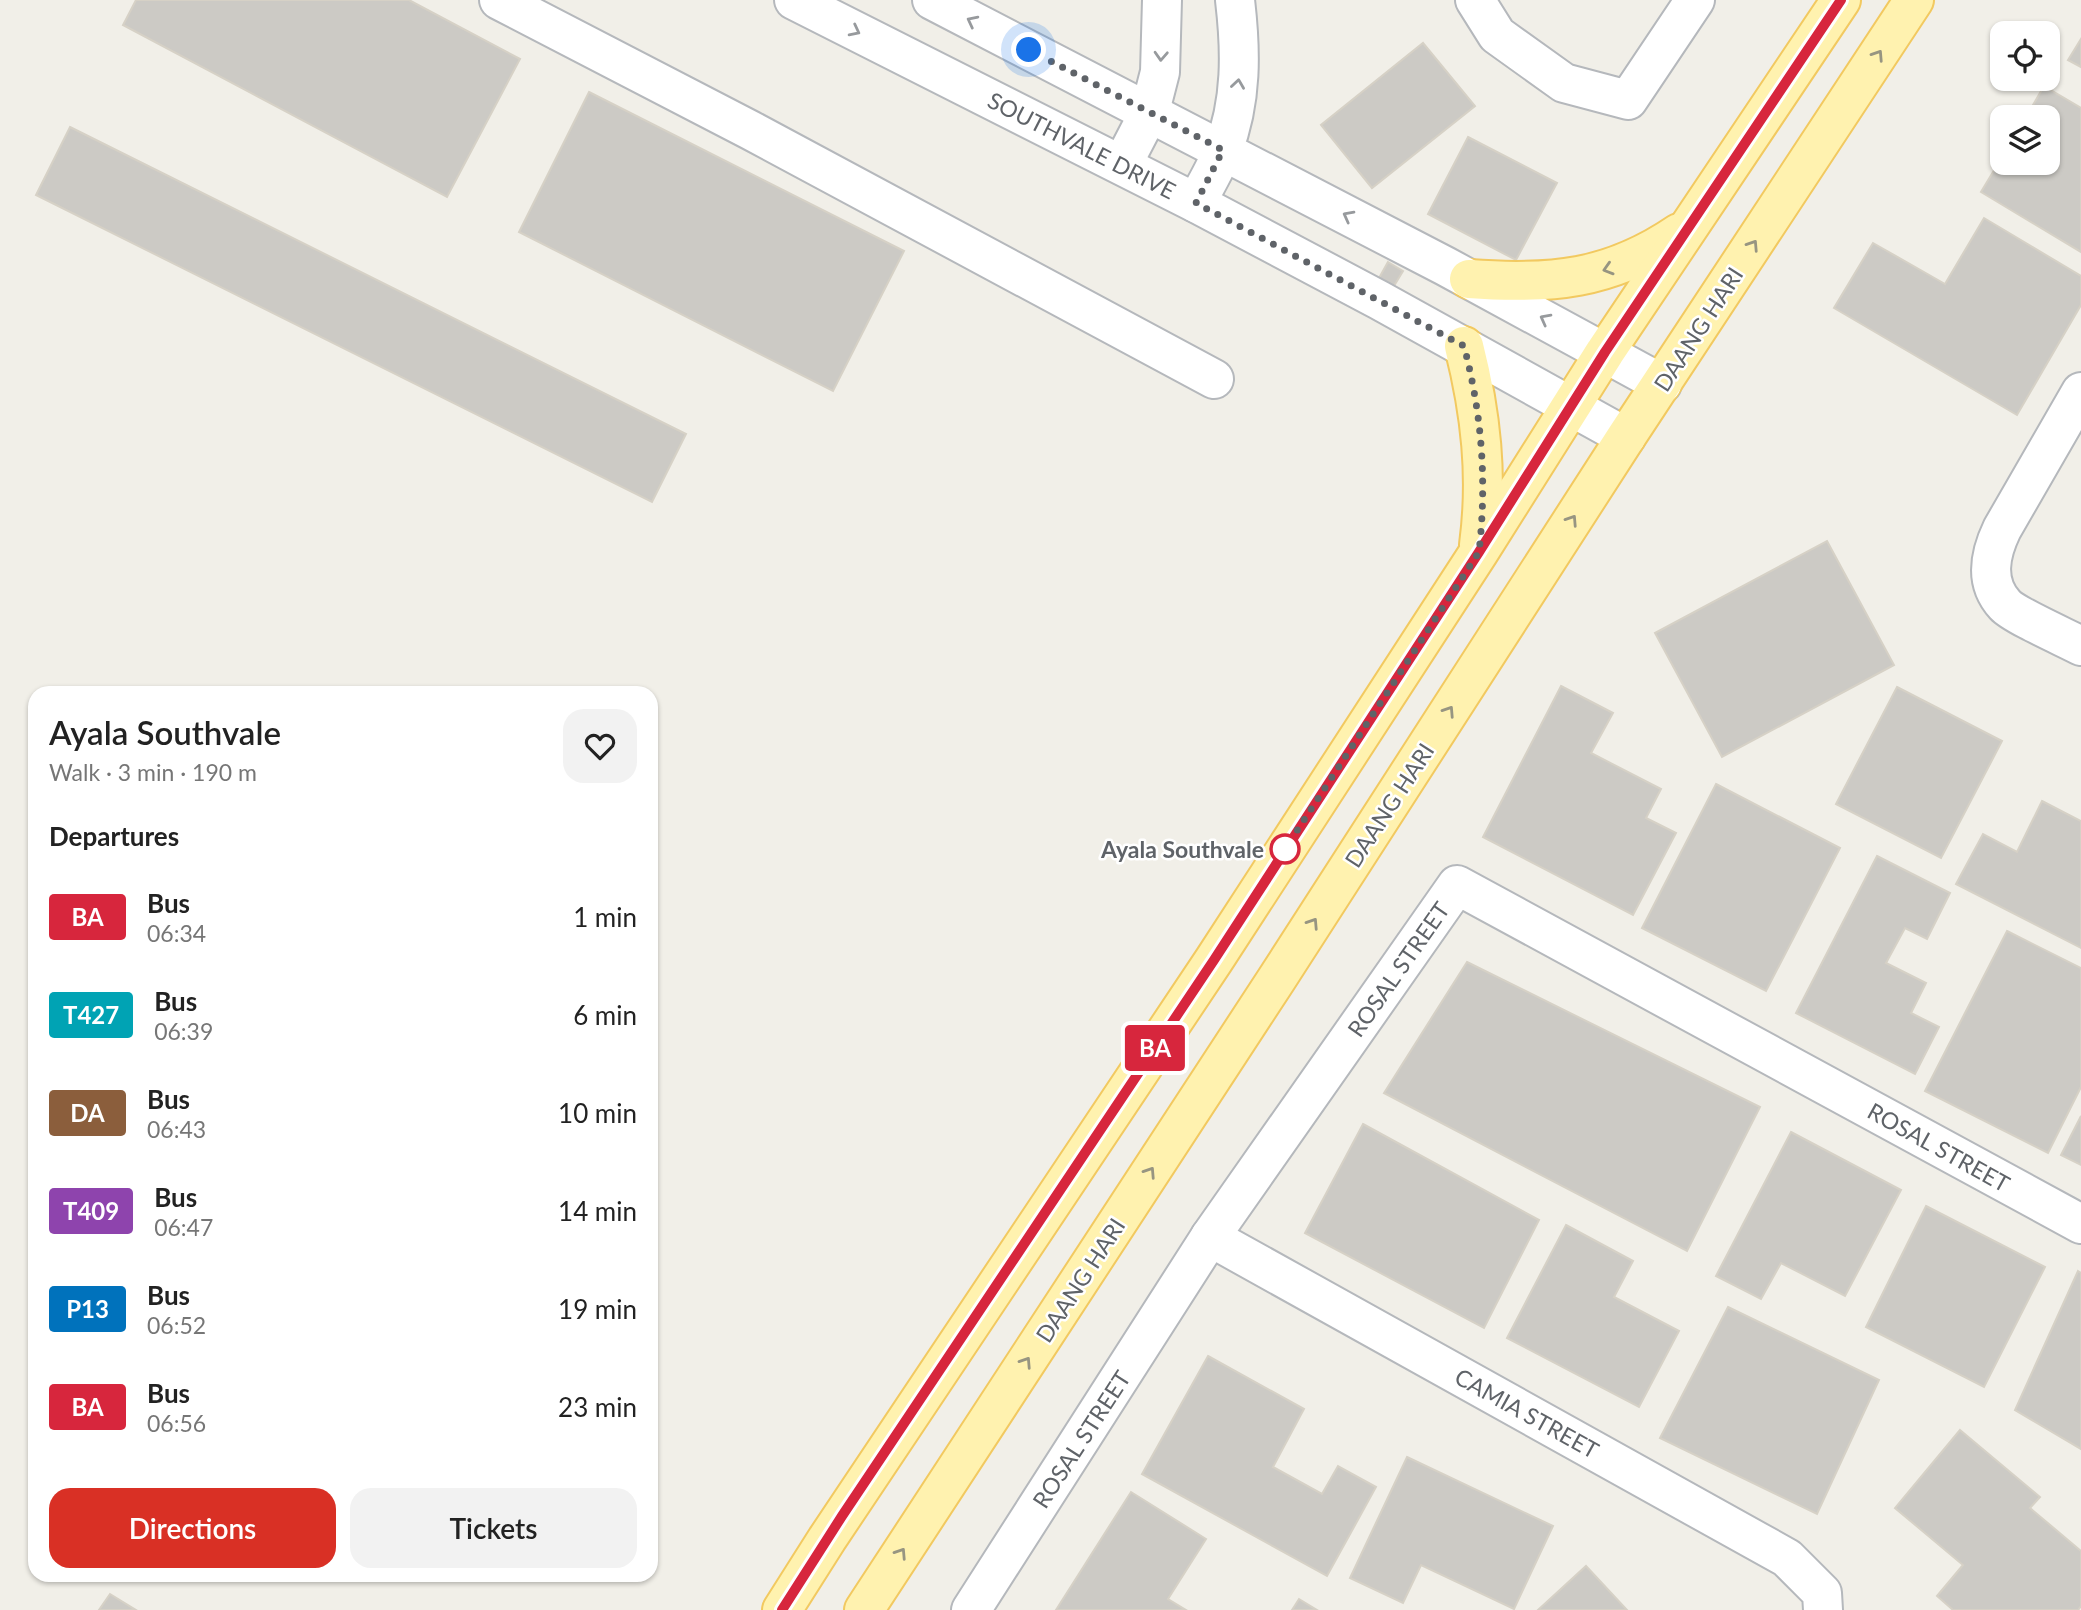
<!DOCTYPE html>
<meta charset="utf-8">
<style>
:root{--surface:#fff;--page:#f2f2f2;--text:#222;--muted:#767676;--accent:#d93025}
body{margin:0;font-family:Lato,sans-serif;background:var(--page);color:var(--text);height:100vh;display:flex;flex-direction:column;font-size:26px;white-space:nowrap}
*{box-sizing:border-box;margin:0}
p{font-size:23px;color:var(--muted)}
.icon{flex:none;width:38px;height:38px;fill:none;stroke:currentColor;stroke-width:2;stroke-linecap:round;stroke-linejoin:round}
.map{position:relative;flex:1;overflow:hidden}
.side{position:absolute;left:28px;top:686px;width:630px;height:896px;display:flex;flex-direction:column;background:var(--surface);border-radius:21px;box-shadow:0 2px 5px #0004}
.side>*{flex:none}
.badge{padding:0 14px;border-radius:5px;font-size:24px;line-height:46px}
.buttons{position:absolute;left:1990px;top:21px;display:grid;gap:14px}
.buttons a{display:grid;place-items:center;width:70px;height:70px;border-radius:14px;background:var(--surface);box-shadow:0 2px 5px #0004;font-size:35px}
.you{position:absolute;width:35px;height:35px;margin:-18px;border:5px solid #fff;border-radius:50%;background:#1a73e8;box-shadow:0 0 0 10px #1a73e833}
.map>.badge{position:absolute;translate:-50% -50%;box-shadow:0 0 0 4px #fff}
h2{padding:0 21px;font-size:26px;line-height:63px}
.round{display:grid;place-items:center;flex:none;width:74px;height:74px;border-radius:21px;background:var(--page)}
.overview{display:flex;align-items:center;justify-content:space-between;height:119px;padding:0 21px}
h1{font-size:33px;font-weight:600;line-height:52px}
.action{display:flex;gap:14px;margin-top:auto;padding:14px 21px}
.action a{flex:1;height:80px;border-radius:21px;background:var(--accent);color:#fff;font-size:28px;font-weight:600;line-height:80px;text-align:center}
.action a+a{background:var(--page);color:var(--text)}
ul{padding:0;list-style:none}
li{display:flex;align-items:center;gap:21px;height:98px;padding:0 21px}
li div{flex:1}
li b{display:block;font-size:26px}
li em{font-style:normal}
li .badge{min-width:77px;font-weight:700;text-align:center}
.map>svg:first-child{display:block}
</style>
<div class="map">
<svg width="2081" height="1610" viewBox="0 0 2081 1610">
<rect width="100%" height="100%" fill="#f1efe8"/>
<g fill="#cccac5" stroke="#d6d1c6" stroke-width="2">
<path d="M 136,0 L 409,0 L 520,59 L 447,197 L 123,25 Z"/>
<path d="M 2081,39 L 2081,67 L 2068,60 Z"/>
<path d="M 1423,43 L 1475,106 L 1372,188 L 1321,125 Z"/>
<path d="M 2044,86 L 2081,108 L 2081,252 L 1981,192 L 2002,157 L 2002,163 L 2048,163 L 2048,117 L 2026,117 Z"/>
<path d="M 589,92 L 904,251 L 833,391 L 519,232 Z"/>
<path d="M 70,127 L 686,434 L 652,502 L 36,195 Z"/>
<path d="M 1468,137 L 1557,183 L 1516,260 L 1428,214 Z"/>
<path d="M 1984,218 L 2081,276 L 2081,305 L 2017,415 L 1834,308 L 1873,243 L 1945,284 Z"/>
<path d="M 1388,262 L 1403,271 L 1394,286 L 1379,278 Z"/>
<path d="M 1827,541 L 1894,665 L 1722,757 L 1655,633 Z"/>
<path d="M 1561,686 L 1613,713 L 1591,753 L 1661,789 L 1646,818 L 1676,833 L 1633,915 L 1483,837 Z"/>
<path d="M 1897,687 L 2002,741 L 1941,858 L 1836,804 Z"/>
<path d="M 1716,784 L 1840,848 L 1766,991 L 1642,928 Z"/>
<path d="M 2042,801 L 2081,821 L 2081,948 L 1956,884 L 1983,834 L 2017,852 Z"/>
<path d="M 1877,856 L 1950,893 L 1927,939 L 1905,928 L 1886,963 L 1926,983 L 1911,1013 L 1939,1027 L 1915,1074 L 1796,1013 Z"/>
<path d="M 2007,931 L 2081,968 L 2081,1087 L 2048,1153 L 1925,1091 Z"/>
<path d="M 1467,962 L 1760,1107 L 1687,1251 L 1384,1093 Z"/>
<path d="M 2081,1116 L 2081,1165 L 2061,1155 Z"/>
<path d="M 1363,1124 L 1539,1220 L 1484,1328 L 1305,1233 Z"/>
<path d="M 1791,1132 L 1901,1190 L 1845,1296 L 1781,1263 L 1761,1299 L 1716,1276 Z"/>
<path d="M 1926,1206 L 2045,1267 L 1984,1387 L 1866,1327 Z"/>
<path d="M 1566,1225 L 1633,1261 L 1614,1297 L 1679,1331 L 1639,1407 L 1507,1338 Z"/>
<path d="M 2078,1271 L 2081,1273 L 2081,1449 L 2015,1410 Z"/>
<path d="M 1728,1307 L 1879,1380 L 1817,1514 L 1660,1438 Z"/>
<path d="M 1208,1356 L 1304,1409 L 1273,1467 L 1322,1494 L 1338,1466 L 1376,1487 L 1327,1576 L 1142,1474 Z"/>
<path d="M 1960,1430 L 2040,1497 L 2030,1508 L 2081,1551 L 2081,1606 L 2078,1610 L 1953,1610 L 1937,1596 L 1963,1565 L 1895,1508 Z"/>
<path d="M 1407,1457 L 1553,1526 L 1514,1609 L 1421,1565 L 1403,1603 L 1350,1578 Z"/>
<path d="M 1131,1492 L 1206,1539 L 1168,1599 L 1186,1610 L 1056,1610 Z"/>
<path d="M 1586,1566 L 1627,1610 L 1538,1610 Z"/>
<path d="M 110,1594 L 136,1610 L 99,1610 Z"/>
<path d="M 1299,1599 L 1317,1610 L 1292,1610 Z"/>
</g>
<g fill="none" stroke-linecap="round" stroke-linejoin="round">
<g stroke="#b5b8bc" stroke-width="42">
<g id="minor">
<path d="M 499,0 L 750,130 L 1214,379"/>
<path d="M 794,0 L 1196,203 L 1379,300 L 1626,437"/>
<path d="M 932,0 L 1445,266 L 1662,384"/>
<path d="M 1475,0 L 1497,35 L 1564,83 L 1628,100 L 1695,0"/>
<path d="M 1122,165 L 1150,111 L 1160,72 L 1162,0"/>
<path d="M 1196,203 C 1205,186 1216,168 1223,150 C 1242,101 1241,51 1235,0"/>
<path d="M 2081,392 L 2002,529 C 1990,554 1984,582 2005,605 C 2014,615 2066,638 2081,646"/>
<path d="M 1210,1237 L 1787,1558 L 1822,1593 L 1823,1610"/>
<path d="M 971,1610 L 1210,1237 L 1457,885 L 2081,1224"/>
</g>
</g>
<g stroke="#f2c960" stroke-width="42">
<g id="major">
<path d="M 1469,279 C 1550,285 1610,280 1679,233"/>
<path d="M 1464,346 C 1481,413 1488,477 1479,545"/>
<path d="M 782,1610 L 827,1539 L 1214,960 L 1479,552 L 1605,352 L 1841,0"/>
<path d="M 864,1610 L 1276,980 L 1626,437 L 1914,0"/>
</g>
</g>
<use href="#minor" stroke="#fff" stroke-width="38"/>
<use href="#major" stroke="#fff2af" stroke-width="38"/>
</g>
<defs><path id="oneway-chevron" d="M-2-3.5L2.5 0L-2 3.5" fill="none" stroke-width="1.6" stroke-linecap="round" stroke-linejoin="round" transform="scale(1.75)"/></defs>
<g stroke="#979a9d">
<use href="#oneway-chevron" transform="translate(972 21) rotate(-153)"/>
<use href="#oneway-chevron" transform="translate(855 31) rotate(27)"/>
<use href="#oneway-chevron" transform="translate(1161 56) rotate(93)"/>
<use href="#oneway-chevron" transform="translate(1238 84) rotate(-82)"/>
<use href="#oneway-chevron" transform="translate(1348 216) rotate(-152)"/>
<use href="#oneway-chevron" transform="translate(1545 319) rotate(-152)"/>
</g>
<g stroke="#979581">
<use href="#oneway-chevron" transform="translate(1878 55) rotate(-57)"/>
<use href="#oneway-chevron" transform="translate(1753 245) rotate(-57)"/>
<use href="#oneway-chevron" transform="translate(1608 269) rotate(163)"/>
<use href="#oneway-chevron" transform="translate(1572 520) rotate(-57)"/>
<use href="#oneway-chevron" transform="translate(1449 711) rotate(-57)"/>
<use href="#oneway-chevron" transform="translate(1313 923) rotate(-57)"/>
<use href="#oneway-chevron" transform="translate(1150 1172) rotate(-57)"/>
<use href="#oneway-chevron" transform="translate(1026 1362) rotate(-57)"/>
<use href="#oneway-chevron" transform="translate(901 1553) rotate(-57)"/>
</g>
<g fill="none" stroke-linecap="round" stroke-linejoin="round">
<g stroke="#fff" stroke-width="16">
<path id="line" d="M 782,1610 L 842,1516 L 1214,960 L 1479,552 L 1605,352 L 1841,0"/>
</g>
<use href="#line" stroke="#d7263d" stroke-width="10"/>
<path stroke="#5f6368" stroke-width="7" stroke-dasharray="0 12.6" d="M 1029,50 L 1223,150 L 1196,203 L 1464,346 C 1482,415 1487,481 1479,552 L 1285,849"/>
</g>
<circle fill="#fff" stroke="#d7263d" stroke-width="3.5" cx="1285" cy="849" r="14"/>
<g text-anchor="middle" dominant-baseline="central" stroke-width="5" stroke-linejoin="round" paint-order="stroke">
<g font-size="23" fill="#5f6368" stroke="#fff">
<text transform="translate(1082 145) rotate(27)">SOUTHVALE DRIVE</text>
<text transform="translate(1698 329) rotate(-57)">DAANG HARI</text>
<text transform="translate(1389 805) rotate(-57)">DAANG HARI</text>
<text transform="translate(1398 969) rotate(-55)">ROSAL STREET</text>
<text transform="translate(1939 1147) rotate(29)">ROSAL STREET</text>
<text transform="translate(1080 1280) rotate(-57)">DAANG HARI</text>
<text transform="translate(1527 1413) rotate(29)">CAMIA STREET</text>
<text transform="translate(1081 1439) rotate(-57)">ROSAL STREET</text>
</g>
<g font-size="23" font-weight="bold" fill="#5f6368" stroke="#fff" text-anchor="end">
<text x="1264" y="849">Ayala Southvale</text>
</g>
</g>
</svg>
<div class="buttons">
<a><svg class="icon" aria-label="locate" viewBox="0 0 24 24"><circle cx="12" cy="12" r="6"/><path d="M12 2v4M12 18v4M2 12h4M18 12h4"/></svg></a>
<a><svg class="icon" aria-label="layers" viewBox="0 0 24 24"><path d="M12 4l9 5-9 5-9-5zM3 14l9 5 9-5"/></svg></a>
</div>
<div class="you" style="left:1029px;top:50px"></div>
<b class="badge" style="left:1155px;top:1048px;background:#d7263d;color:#fff">BA</b>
<section class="side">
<div class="overview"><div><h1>Ayala Southvale</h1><p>Walk · 3 min · 190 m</p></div><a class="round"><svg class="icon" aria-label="heart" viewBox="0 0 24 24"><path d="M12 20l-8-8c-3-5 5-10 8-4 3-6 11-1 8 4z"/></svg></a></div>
<h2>Departures</h2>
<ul>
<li><span class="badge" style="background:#d7263d;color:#fff">BA</span><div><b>Bus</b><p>06:34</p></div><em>1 min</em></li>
<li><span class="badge" style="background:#00a3b4;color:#fff">T427</span><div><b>Bus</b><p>06:39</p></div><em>6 min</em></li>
<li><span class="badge" style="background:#8b5e3c;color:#fff">DA</span><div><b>Bus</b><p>06:43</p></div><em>10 min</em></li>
<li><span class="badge" style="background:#8e44ad;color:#fff">T409</span><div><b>Bus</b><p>06:47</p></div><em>14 min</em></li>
<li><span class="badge" style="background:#0072bc;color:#fff">P13</span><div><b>Bus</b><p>06:52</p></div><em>19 min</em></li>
<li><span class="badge" style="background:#d7263d;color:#fff">BA</span><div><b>Bus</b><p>06:56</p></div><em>23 min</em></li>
</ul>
<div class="action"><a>Directions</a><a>Tickets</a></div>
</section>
</div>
